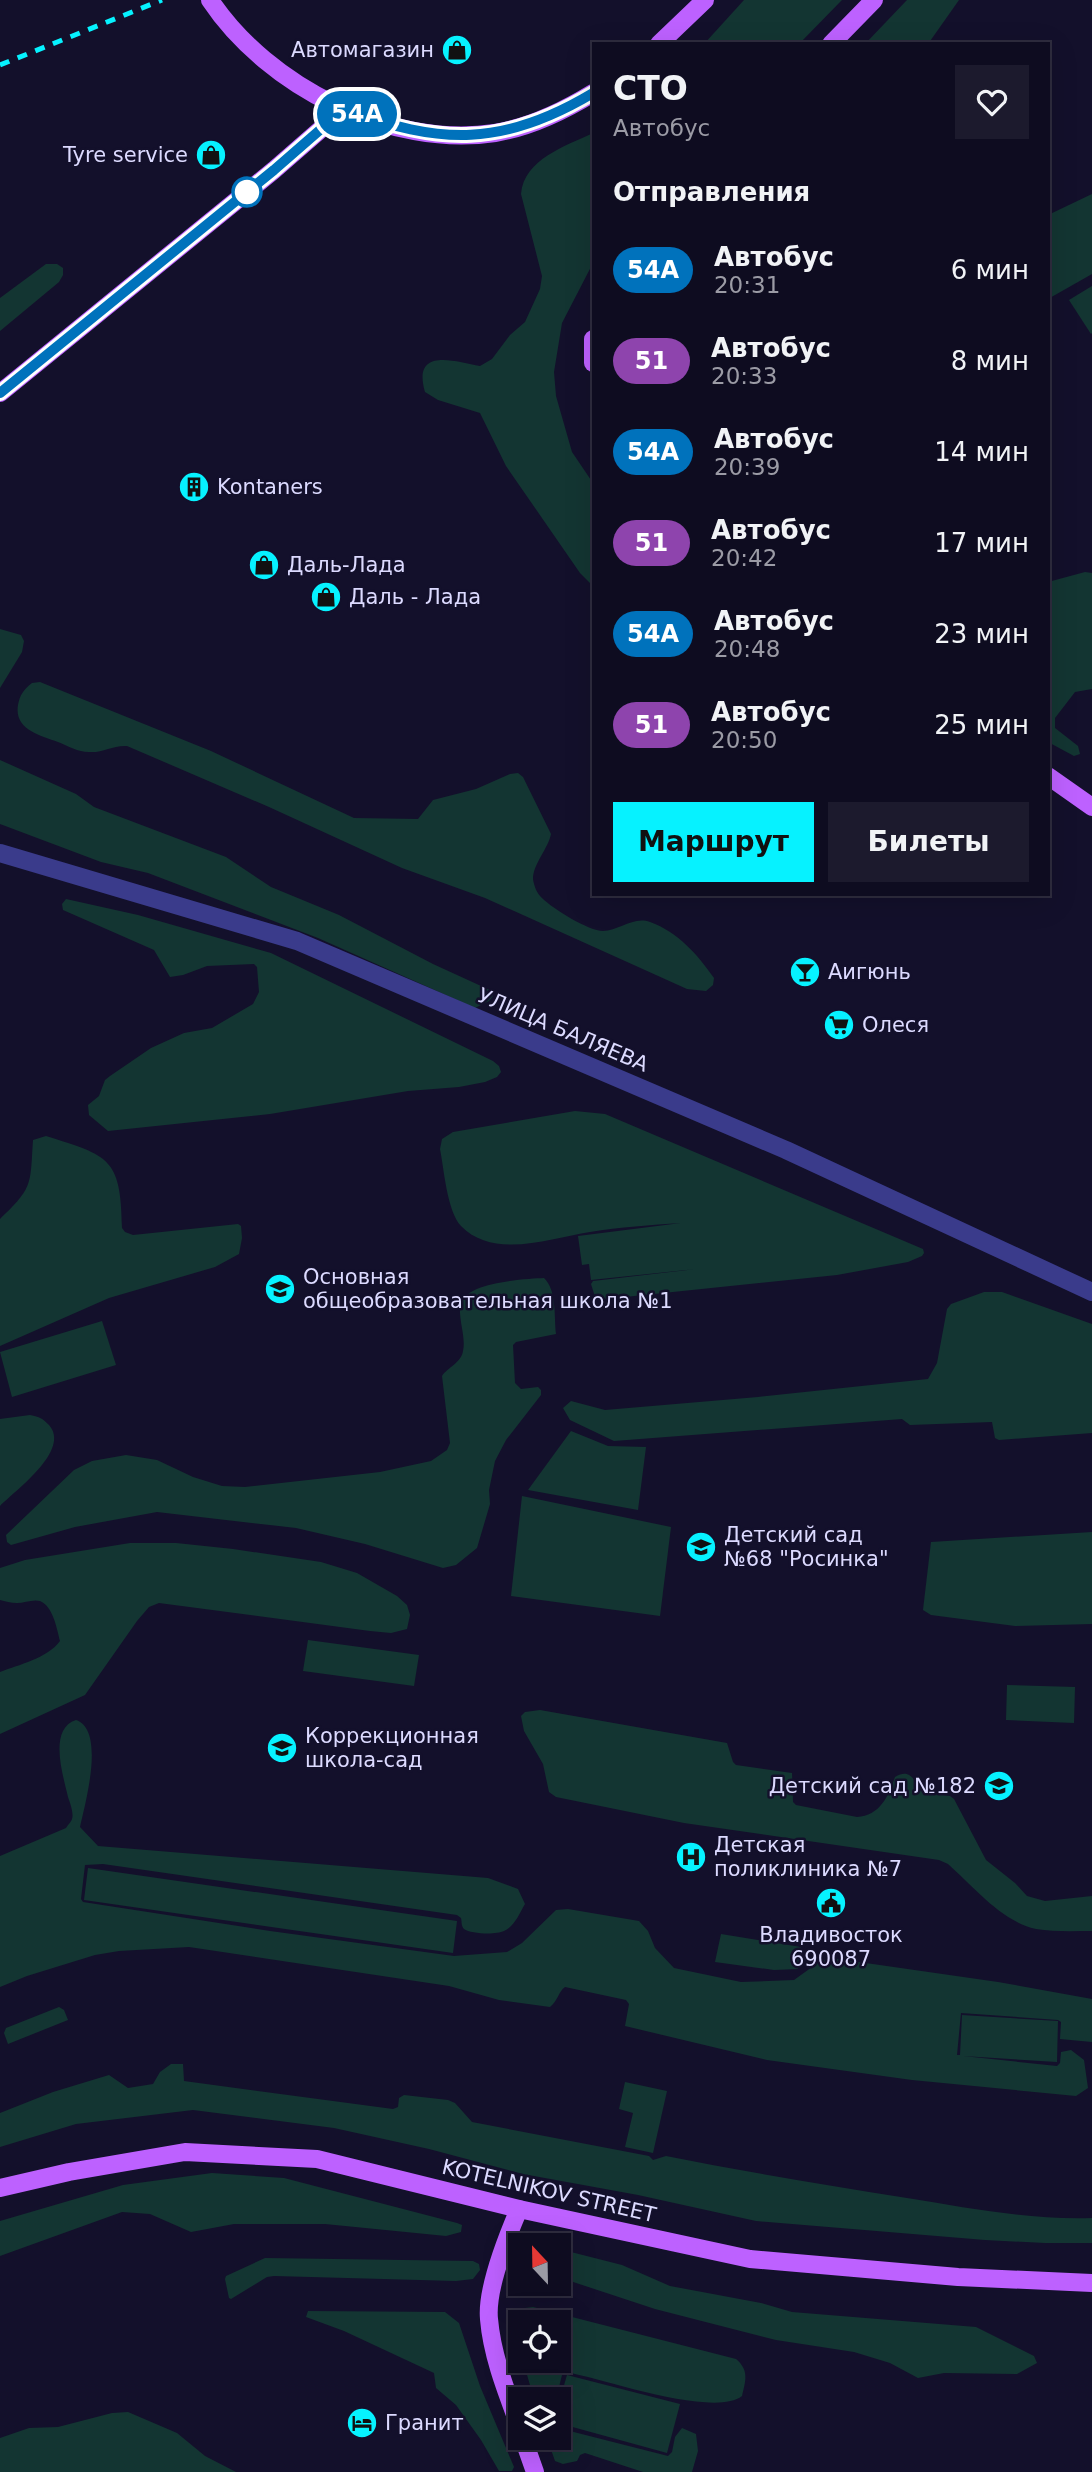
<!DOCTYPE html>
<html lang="ru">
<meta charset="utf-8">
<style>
:root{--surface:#0e0c20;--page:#1c1a2d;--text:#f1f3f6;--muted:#9b9ba5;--line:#2e2c3e;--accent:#06f2ff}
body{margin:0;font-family:"DejaVu Sans",sans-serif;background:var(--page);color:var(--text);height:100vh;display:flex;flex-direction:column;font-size:26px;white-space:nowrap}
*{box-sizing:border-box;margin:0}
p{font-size:23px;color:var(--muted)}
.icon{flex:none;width:38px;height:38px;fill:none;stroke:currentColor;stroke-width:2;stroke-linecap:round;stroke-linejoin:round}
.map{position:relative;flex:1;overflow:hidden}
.drawer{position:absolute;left:592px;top:42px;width:458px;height:854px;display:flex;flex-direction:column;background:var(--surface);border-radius:0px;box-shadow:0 7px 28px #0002,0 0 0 2px var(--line)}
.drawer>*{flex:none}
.badge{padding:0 14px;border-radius:23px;font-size:24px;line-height:46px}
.needle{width:46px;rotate:338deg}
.fabs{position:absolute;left:508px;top:2233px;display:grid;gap:14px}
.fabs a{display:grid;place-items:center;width:63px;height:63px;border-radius:0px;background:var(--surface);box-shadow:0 7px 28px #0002,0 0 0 2px var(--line);font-size:35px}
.map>.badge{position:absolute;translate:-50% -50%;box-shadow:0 0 0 4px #fff}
h2{padding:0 21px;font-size:26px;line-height:63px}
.round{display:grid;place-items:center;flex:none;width:74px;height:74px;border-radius:0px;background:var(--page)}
.headline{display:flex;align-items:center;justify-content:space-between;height:119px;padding:0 21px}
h1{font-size:33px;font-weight:600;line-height:52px}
.cta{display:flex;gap:14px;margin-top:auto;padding:14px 21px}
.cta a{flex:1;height:80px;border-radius:0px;background:var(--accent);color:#111;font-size:28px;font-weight:600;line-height:80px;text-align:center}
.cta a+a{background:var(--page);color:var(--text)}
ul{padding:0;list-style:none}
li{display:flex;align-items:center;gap:21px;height:91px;padding:0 21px}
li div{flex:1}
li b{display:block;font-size:26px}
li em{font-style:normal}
li .badge{min-width:77px;font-weight:700;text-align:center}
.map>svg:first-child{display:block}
</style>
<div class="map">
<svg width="1092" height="2472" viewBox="0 0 1092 2472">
<rect width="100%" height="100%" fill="#13102b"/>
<g fill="#133532">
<path d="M 744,0 L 842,0 L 799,44 L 704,44 Z"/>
<path d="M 907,0 L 959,0 L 928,44 L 865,44 Z"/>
<path d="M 593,133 L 593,263 L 562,323 L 554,372 L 556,396 L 572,452 L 593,483 L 593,586 L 580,573 L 506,466 L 480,413 L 438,400 L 425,392 C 412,347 454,361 480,366 L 492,359 L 510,335 L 525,322 L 540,289 L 542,276 L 521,194 C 524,159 566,146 593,133 Z"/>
<path d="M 1092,194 L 1092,274 L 1048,299 L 1048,215 Z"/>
<path d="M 46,264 L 57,264 L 63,268 L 63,275 L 59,282 L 0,331 L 0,298 Z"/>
<path d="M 1092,286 L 1092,333 L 1091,334 L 1069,300 Z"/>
<path d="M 1085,572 L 1092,573 L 1092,689 L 1075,692 L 1055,718 L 1055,728 L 1078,746 L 1080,754 L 1074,756 L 1048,742 L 1048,582 Z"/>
<path d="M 0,629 L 21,635 L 24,641 L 22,652 L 0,688 Z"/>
<path d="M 40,682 L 211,751 L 354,818 L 418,819 L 433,800 L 476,789 L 510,774 L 518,773 L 523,777 L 551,834 C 548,849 533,864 533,879 C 534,886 537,894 542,898 C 553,909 589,931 603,931 C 619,931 633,916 650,922 C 678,932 698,955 714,978 L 713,985 L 706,991 L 687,989 L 485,898 L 402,868 L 269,807 L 127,746 C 113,745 103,753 89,752 C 78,752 68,746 58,742 C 40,735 14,730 18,705 C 20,695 23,690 32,683 Z"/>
<path d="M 0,760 L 76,794 L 94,807 L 226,857 L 271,887 L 339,915 L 433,964 L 492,991 L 493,996 L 489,1001 L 475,1008 L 318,938 L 148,873 L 101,862 L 0,824 Z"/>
<path d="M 66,899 L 138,915 L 271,953 L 493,1061 L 499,1066 L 501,1072 L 497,1077 L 485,1082 L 459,1087 L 408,1091 L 270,1114 L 108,1131 L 89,1115 L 88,1105 L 99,1096 L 105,1080 L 110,1076 L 151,1048 L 184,1033 L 212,1028 L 253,1004 L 259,992 L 257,967 L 254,964 L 207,966 L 183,975 L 170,977 L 154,950 L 63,910 L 62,904 Z"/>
<path d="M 575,1111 L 605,1114 L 923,1249 L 924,1253 L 922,1256 L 908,1262 L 837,1275 L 596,1300 L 591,1284 L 593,1281 L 696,1269 L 591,1280 L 589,1264 L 582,1265 L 578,1236 L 681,1223 C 651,1225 620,1227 590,1232 C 551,1238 494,1260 461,1226 C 447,1211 444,1169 440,1149 L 442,1139 L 453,1132 Z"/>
<path d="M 46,1136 C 109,1156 121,1157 122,1228 L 125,1232 L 133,1235 L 238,1224 L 241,1226 L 242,1238 L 239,1254 L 215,1267 L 109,1298 L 0,1346 L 0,1219 C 34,1187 30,1184 33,1140 Z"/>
<path d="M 544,1278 C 557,1290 554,1318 556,1334 L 516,1342 L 513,1345 L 515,1383 L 521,1389 L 538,1387 L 541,1390 L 541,1395 L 506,1440 L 495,1461 L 489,1490 L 490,1504 L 477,1548 L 456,1565 L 443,1568 L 365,1544 L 296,1528 L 157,1512 L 75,1527 L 11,1545 L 7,1542 L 6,1535 L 74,1470 L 92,1461 L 126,1455 L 157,1460 L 193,1477 L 222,1486 L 245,1487 L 380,1472 L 431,1461 L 447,1450 L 450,1443 L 442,1376 C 448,1367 461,1363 463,1351 C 466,1338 459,1321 460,1307 C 461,1282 525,1279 544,1278 Z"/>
<path d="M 984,1292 L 1002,1292 L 1092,1324 L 1092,1433 L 999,1440 L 995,1438 L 992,1422 L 910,1425 L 902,1419 L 614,1441 L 570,1420 L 563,1408 L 571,1401 L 605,1410 L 758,1397 L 928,1379 L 937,1363 L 947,1309 L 951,1304 Z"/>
<path d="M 102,1321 L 116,1365 L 12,1397 L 0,1352 Z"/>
<path d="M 30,1415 C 40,1417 42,1418 49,1425 C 71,1450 17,1489 0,1506 L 0,1419 Z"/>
<path d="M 571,1431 L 608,1446 L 646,1447 L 638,1510 L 528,1490 Z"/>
<path d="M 522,1496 L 671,1527 L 660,1616 L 511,1596 Z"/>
<path d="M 1092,1532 L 1092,1624 L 1015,1626 L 931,1615 L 923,1610 L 931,1542 Z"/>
<path d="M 130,1543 L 176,1543 L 233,1549 L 321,1562 L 357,1573 L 397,1596 L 407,1605 L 410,1615 L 407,1629 L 391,1633 L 370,1631 L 159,1603 L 149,1607 L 137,1621 L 85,1695 L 0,1734 L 0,1672 C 18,1665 48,1658 60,1641 C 57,1629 53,1606 40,1601 C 33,1599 24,1603 17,1603 C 11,1603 5,1601 0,1600 L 0,1568 L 25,1560 Z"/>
<path d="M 308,1640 L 419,1655 L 414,1686 L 303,1671 Z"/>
<path d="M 1007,1685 L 1075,1687 L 1074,1723 L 1006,1720 Z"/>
<path d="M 540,1710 L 727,1743 L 733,1762 L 736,1765 L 792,1773 L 793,1802 L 796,1805 L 857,1817 C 880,1816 889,1795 895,1777 C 911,1767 914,1782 924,1792 L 950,1796 L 954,1799 L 986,1860 L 1015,1883 L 1027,1896 L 1045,1901 L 1092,1896 L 1092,1931 C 1074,1931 1054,1932 1036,1929 C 1001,1921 974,1887 948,1864 L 939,1860 L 684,1823 L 556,1797 L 549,1792 L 543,1764 L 524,1731 L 521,1716 L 525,1712 Z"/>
<path d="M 76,1720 C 106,1730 85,1804 80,1827 L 98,1846 L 488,1878 L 518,1889 L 525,1904 C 519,1914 515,1926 504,1931 C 496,1935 471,1934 464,1929 C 461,1926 462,1922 461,1918 L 457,1915 L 103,1864 L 85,1865 L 81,1899 L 83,1902 L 270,1931 L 454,1956 L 507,1952 L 522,1943 L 556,1910 L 568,1909 L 639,1921 L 648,1931 L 655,1948 L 674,1968 L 741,1982 L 794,1980 L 819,1962 L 831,1958 L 998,1982 L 1092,1999 L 1092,2042 L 1060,2039 L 1061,2022 L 1058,2020 L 961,2013 L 957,2055 L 960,2055 L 962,2015 L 1058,2021 L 1057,2062 L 963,2056 L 1057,2066 L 1060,2063 L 1061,2052 L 1071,2050 L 1084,2060 L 1088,2088 L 1076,2096 L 912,2080 L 767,2060 L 625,2026 L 629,2004 L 626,2000 L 565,1987 C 558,1992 558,2001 550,2007 L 499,2000 L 449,1986 L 189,1947 L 119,1951 L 95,1955 L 27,1976 L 0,1987 L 0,1856 L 66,1828 C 67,1826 71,1822 72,1819 C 74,1813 70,1803 68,1797 C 63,1775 48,1729 76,1720 Z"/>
<path d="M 88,1868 L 457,1921 L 453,1953 L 84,1900 Z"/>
<path d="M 721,1934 L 801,1947 L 798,1969 L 774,1970 L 715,1962 Z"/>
<path d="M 59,2007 L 64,2010 L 68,2020 L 8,2044 L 4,2033 L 6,2028 Z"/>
<path d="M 171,2064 L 183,2064 L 184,2081 L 393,2109 L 398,2107 L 399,2098 L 404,2095 L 448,2100 L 455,2103 L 472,2122 L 649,2156 L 653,2160 L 666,2156 C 746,2172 826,2185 907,2198 C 969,2208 1029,2220 1092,2218 L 1092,2243 L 1045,2243 L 985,2240 L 756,2221 L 638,2195 L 523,2174 L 429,2149 L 334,2128 L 193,2110 L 76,2124 L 0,2147 L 0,2113 L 53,2092 L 109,2075 L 128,2088 L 153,2084 L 160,2072 Z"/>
<path d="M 625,2082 L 667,2091 L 653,2153 L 625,2147 L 633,2113 L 619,2109 Z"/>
<path d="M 212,2173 L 284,2178 L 457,2223 L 462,2225 L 461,2232 L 446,2236 L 325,2224 L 234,2224 L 191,2232 L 150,2214 L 122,2212 L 0,2256 L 0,2221 L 123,2185 Z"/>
<path d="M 567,2251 L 622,2265 L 670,2286 L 761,2303 L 792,2312 L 976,2327 L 1034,2356 L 1037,2363 L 1017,2374 L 944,2373 L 918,2378 L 890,2363 L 854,2352 L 776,2340 L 655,2309 L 558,2277 L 558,2253 Z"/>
<path d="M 265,2258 L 473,2261 L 479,2264 L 480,2270 L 473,2279 L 456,2281 L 274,2276 L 267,2277 L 231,2299 L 229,2298 L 225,2279 L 226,2276 Z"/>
<path d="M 533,2307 L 736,2359 C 749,2370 746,2380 742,2396 C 714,2418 604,2379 566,2372 L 562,2375 L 556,2399 L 534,2399 L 523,2361 L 558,2361 L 558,2322 L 520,2322 L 520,2347 C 515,2330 512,2322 525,2308 Z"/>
<path d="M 308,2311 L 445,2312 L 459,2323 L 480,2386 L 514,2467 L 512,2471 L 499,2471 L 481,2440 L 456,2405 L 436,2388 L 434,2373 L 344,2331 L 306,2317 Z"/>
<path d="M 567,2375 L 680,2404 L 667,2453 L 558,2423 L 558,2406 Z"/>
<path d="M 128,2412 L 177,2433 L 205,2456 L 236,2472 L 0,2472 L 0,2438 L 29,2428 L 58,2427 L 112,2413 Z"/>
<path d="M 558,2428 L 668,2456 L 672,2452 L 675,2437 L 682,2428 L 696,2434 L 698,2451 L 692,2472 L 643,2472 L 585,2453 L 580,2455 L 577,2461 L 563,2464 L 555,2461 L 547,2438 L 558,2438 Z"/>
</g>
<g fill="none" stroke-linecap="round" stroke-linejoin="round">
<path stroke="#3a3b8b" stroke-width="18" d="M 0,853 L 297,941 L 786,1150 L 1092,1292"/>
<g stroke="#bd61ff" stroke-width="18">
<path d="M 210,0 C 268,87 391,149 495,133 C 531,127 562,112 593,93"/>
<path d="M 659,44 L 705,0"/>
<path d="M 831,44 L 874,0"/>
<path d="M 593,339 L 593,363"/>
<path d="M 0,393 L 274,170 L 344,109"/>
<path d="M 1048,776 L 1092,807"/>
<path d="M 0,2188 L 69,2172 L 185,2152 L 317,2159 L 519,2209 L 750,2259 L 958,2277 L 1092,2283"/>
<path d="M 519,2209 C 507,2237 486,2289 489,2319 C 492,2356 507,2393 520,2428"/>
<path d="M 523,2438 L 535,2472"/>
</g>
<path stroke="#06f2ff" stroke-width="5" stroke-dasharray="10 9" stroke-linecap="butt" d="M 0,65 L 162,0"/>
</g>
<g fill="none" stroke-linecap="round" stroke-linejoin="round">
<g stroke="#fff" stroke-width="16">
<path id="line" d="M 0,393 L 274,170 L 344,109 C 440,145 503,147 593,93"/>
</g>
<use href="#line" stroke="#0072bc" stroke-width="10"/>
</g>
<defs>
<g id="shop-disc" transform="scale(1.575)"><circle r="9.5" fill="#06f2ff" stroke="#13102b"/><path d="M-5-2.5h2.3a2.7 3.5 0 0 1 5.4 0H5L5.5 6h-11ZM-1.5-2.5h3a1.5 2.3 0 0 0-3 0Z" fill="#111"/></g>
<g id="building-disc" transform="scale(1.575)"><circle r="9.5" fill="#06f2ff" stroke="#13102b"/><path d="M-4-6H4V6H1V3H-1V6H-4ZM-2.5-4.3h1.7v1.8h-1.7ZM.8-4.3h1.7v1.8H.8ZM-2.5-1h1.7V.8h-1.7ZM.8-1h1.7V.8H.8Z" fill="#111"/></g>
<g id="bar-disc" transform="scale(1.575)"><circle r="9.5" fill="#06f2ff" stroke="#13102b"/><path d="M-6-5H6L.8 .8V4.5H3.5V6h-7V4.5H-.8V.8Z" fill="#111"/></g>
<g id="supermarket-disc" transform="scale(1.575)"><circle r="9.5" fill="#06f2ff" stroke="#13102b"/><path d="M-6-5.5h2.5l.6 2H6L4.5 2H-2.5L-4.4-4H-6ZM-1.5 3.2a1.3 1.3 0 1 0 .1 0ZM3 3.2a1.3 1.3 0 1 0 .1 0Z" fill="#111"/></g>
<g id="school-disc" transform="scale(1.575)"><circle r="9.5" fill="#06f2ff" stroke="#13102b"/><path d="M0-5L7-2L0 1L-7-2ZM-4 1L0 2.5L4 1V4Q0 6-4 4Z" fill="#111"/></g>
<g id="hospital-disc" transform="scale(1.575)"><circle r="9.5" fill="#06f2ff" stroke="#13102b"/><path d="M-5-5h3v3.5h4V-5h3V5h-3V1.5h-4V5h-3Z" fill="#111"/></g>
<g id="civic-disc" transform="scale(1.575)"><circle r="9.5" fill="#06f2ff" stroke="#13102b"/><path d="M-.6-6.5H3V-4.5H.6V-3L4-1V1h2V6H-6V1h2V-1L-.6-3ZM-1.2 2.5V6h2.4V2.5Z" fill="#111"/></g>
<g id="hotel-disc" transform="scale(1.575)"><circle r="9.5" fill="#06f2ff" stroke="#13102b"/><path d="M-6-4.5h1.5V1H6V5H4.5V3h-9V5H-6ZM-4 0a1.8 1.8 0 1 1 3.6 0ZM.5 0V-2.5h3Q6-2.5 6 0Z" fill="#111"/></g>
</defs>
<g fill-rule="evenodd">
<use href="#shop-disc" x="457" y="50"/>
<use href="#shop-disc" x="211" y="155"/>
<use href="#building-disc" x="194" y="487"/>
<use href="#shop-disc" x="264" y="565"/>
<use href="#shop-disc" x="326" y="597"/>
<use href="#bar-disc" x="805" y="972"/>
<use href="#supermarket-disc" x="839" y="1025"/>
<use href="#school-disc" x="280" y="1289"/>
<use href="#school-disc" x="701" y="1547"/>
<use href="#school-disc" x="282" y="1748"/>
<use href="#school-disc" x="999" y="1786"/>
<use href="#hospital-disc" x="691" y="1857"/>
<use href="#civic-disc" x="831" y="1903"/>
<use href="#hotel-disc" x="362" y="2423"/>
</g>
<circle fill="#fff" stroke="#0072bc" stroke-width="3.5" cx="247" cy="192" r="14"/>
<g text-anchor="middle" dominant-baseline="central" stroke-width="5" stroke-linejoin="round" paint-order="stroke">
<g font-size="21" fill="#dcdaff" stroke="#13102b" text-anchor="start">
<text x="434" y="50" text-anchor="end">Автомагазин</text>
<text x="188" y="155" text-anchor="end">Tyre service</text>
<text x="217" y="487">Kontaners</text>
<text x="287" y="565">Даль-Лада</text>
<text x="349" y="597">Даль - Лада</text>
<text x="828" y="972">Аигюнь</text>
<text x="862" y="1025">Олеся</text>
<text x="303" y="1277">Основная<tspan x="303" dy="24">общеобразовательная школа №1</tspan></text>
<text x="724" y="1535">Детский сад<tspan x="724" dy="24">№68 "Росинка"</tspan></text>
<text x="305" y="1736">Коррекционная<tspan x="305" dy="24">школа-сад</tspan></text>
<text x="976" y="1786" text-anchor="end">Детский сад №182</text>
<text x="714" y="1845">Детская<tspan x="714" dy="24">поликлиника №7</tspan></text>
<text x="831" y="1935" text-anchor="middle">Владивосток<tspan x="831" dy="24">690087</tspan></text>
<text x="385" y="2423">Гранит</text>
</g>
<g font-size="21" fill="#dcdaff" stroke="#13102b">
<text transform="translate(563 1030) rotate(23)">УЛИЦА БАЛЯЕВА</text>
<text transform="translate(549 2191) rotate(13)">KOTELNIKOV STREET</text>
</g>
</g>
</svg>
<div class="fabs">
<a><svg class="needle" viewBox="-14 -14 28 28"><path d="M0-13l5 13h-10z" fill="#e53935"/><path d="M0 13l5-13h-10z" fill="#9b9ba5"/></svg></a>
<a><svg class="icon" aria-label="locate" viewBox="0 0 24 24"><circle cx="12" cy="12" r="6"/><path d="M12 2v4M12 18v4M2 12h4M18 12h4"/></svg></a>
<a><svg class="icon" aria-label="layers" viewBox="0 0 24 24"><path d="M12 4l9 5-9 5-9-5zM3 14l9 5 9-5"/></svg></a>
</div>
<b class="badge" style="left:357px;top:114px;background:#0072bc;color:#fff">54А</b>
<section class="drawer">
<div class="headline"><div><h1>СТО</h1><p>Автобус</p></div><a class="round"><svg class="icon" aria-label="heart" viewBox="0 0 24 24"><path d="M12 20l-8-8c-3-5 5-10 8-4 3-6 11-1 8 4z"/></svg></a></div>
<h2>Отправления</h2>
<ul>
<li><span class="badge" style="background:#0072bc;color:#fff">54А</span><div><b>Автобус</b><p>20:31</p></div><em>6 мин</em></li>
<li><span class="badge" style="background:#8e44ad;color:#fff">51</span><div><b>Автобус</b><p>20:33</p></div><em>8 мин</em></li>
<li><span class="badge" style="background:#0072bc;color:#fff">54А</span><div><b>Автобус</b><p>20:39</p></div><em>14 мин</em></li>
<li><span class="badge" style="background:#8e44ad;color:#fff">51</span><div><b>Автобус</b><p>20:42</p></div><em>17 мин</em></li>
<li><span class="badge" style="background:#0072bc;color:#fff">54А</span><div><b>Автобус</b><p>20:48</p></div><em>23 мин</em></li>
<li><span class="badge" style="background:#8e44ad;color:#fff">51</span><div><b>Автобус</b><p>20:50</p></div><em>25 мин</em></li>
</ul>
<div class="cta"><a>Маршрут</a><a>Билеты</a></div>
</section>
</div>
